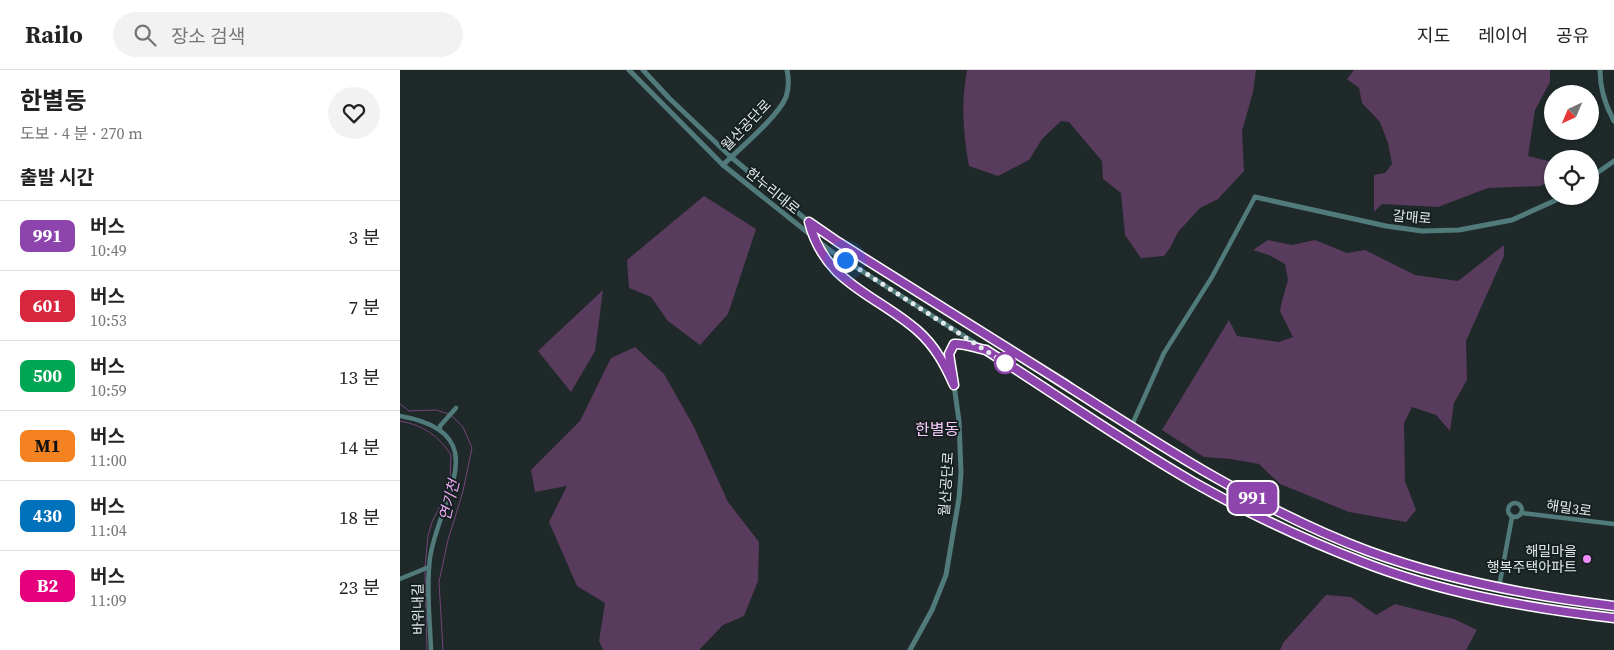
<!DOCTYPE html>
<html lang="ko">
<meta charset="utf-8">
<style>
:root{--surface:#fff;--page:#f2f2f2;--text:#222;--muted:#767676;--line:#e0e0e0}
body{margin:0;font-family:"Source Serif 4","Noto Sans KR",serif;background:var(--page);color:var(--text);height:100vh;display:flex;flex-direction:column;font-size:19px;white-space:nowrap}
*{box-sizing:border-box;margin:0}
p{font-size:16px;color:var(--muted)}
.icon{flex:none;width:28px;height:28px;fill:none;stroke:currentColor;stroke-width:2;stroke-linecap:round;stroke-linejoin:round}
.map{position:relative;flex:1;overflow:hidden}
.sheet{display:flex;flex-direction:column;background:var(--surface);width:400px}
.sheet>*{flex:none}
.badge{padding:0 10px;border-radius:8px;font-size:18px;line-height:32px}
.needle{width:32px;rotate:224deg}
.buttons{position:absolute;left:1144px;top:15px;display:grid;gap:10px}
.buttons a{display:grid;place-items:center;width:55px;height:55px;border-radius:50%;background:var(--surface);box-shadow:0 1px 4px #0004;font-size:25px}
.you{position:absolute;width:25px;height:25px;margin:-12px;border:4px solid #fff;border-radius:50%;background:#1a73e8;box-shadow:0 0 0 8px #1a73e833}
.map>.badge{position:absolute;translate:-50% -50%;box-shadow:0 0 0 2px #fff}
h2{padding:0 20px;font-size:19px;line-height:45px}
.round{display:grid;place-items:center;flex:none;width:52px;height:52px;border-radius:26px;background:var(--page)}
.head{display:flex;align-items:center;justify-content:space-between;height:85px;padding:0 20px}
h1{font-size:24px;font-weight:700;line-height:38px}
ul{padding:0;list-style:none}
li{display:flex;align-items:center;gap:15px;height:70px;padding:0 20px;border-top:1px solid var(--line)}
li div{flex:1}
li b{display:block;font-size:19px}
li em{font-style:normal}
li .badge{min-width:55px;font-weight:700;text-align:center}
header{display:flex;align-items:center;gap:30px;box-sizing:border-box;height:70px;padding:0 25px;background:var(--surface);border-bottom:1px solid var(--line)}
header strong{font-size:24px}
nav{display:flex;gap:28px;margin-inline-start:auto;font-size:18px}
.search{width:350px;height:45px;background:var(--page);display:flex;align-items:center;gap:12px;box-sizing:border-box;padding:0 18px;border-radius:28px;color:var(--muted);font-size:19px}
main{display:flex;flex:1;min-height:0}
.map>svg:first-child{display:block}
</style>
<header>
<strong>Railo</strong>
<div class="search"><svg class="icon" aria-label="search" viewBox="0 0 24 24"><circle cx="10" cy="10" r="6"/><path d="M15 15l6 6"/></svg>장소 검색</div>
<nav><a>지도</a><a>레이어</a><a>공유</a></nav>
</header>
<main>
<section class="sheet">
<div class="head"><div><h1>한별동</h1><p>도보 · 4 분 · 270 m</p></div><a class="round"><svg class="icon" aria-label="heart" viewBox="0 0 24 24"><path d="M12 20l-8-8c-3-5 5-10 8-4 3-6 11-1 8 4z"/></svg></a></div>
<h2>출발 시간</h2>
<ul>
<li><span class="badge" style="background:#8e44ad;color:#fff">991</span><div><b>버스</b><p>10:49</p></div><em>3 분</em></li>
<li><span class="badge" style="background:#d7263d;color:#fff">601</span><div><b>버스</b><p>10:53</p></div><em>7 분</em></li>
<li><span class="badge" style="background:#00a651;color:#fff">500</span><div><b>버스</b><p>10:59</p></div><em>13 분</em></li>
<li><span class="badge" style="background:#f58220;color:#111">M1</span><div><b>버스</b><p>11:00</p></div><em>14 분</em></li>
<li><span class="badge" style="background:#0072bc;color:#fff">430</span><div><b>버스</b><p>11:04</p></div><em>18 분</em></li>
<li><span class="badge" style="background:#e6007e;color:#fff">B2</span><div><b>버스</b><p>11:09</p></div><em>23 분</em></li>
</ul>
</section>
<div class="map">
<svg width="1214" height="580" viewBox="0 0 1214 580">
<rect width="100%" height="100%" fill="#1f2929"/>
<g fill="#593b5d">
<path d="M 567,0 L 856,0 L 853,22 L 842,61 L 844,101 L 818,129 L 800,138 L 778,162 L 770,178 L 764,186 L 741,188 L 725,165 L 721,123 L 703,109 L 702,91 L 669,52 L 661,51 L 642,69 L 629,90 L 598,106 L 569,96 C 563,62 561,34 567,0 Z"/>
<path d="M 954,0 L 1150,0 L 1150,12 L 1135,40 L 1128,86 L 1152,92 L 1152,109 L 1141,116 L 1088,118 L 1038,137 L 982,134 L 974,142 L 974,105 L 985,103 L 992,94 L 988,73 L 980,52 L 962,33 L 959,18 L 947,9 Z"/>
<path d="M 304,126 L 356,159 L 328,244 L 300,275 L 268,251 L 251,227 L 229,218 L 227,190 Z"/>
<path d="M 868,170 L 892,175 L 915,170 L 947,183 L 965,180 L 1015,205 L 1058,211 L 1104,175 L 1104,186 L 1066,271 L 1067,310 L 1054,333 L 1050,361 L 1036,345 L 1012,337 L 1004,353 L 1005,411 L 1016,440 L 1006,452 L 949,442 L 880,414 L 859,394 L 831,389 L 804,387 L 762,360 L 829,250 L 837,266 L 879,272 L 893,267 L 880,241 L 882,231 L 888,210 L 885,194 L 869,185 L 853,180 Z"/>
<path d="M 203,220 L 195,281 L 171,322 L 138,281 Z"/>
<path d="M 235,277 L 264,304 L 293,355 L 328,432 L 359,472 L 358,511 L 344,546 L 323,555 L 299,580 L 203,580 L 199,571 L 205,533 L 177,516 L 149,452 L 167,416 L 135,422 L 131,400 L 180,351 L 211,288 Z"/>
<path d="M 926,525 L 951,527 L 976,545 L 995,534 L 1054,549 L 1077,560 L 1066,580 L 880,580 L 883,573 Z"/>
</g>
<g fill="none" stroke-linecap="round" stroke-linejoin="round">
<g stroke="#734479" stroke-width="1">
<path d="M 0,334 L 9,341 L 36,340 L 49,344"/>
<path d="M 0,351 C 23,355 39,366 51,385 L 50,410 L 43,430 L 32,452 L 28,466 L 25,497"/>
<path d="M 25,501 L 27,580"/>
<path d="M 43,580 L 39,512 L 48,470 L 63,421 L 72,378 L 63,357 L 52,346"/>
</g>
<g stroke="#3d4646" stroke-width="5" stroke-dasharray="5 2.5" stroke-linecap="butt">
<path d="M 1022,499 L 1063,509"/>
<path d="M 1018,510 L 1059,522"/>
</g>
<g stroke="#517a7b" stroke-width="4.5">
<path d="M 0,346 C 99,363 38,430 30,488 C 26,518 30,550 31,580"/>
<path d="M 731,357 L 764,283 L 812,207 L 855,127"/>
<path d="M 40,358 L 40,356 L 56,338"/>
<circle cx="1115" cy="440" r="7"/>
<path d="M 1121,443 L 1214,454"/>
<path d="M 0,509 L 29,497"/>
<path d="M 1099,517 L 1112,447"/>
</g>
<g stroke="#517a7b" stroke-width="5">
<path d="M 229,0 L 323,95 L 432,182 L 793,412 L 908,470 L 962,492 L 1018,510"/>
<path d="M 243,0 L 269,28 L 331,87 L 409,152 L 438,172 L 806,402 C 858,431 912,459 968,480 C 986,487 1004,493 1022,499"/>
<path d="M 1200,0 C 1200,18 1205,35 1214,51"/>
<path d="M 323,95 C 339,79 378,47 386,27 C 389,18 389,9 387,0"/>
<path d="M 1190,108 L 1214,91"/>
<path d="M 855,127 L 986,156 L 1022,161 L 1059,160 L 1112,150 L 1165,126"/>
<path d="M 409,152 L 413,168 L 430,194 L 451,214 L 518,261 L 533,277 L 546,296 L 554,315 L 559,351 L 561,403 L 559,428 L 546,505 L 532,540 L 510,580"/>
<path d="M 554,307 L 549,284 L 554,274 C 563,273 573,278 582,279"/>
<path d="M 1063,509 L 1159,529 L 1214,536"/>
<path d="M 1059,522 L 1114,535 L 1214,548"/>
</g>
</g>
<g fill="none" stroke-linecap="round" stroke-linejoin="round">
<g stroke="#fff" stroke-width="11">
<path id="line" d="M 1214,536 C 1131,526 1047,510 968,481 C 859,440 761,376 663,313 C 589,266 514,219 438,172 L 409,152 C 425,214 476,224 518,261 C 535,276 545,295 554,315 L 549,284 L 554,274 C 564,273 575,278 586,280 C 655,324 722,371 793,412 C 846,442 903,469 960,491 C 1041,523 1128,538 1214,548"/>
</g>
<use href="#line" stroke="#8e44ad" stroke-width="8"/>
<path stroke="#e4eaeb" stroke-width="5" stroke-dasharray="0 9" d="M 445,190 L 605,293"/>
</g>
<circle fill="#fff" stroke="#8e44ad" stroke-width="2.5" cx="605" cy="293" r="10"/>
<circle fill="#ed8cfa" stroke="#162020" stroke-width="2" cx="1187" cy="489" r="5"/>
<g text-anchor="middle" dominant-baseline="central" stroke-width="4" stroke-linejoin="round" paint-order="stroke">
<g font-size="14" fill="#e4eaeb" stroke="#162020">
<text transform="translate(346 55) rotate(-46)">월산공단로</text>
<text transform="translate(373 121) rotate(39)">한누리대로</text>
<text transform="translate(1012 147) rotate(5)">갈매로</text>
<text transform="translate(546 414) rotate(-86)">월산공단로</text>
<text transform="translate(1169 438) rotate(8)">해밀3로</text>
<text transform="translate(18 539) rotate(-91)">바위내길</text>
</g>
<g font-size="14" fill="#e4eaeb" stroke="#162020" text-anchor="end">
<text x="1177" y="481">해밀마을<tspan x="1177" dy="16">행복주택아파트</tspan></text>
</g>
<g font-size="15" font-style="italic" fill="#eda7f6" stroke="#162020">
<text transform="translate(49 430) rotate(-76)">연기천</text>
</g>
<g font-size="16" fill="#f7cbfc" stroke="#162020">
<text x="537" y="359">한별동</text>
</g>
</g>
</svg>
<div class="buttons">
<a><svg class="needle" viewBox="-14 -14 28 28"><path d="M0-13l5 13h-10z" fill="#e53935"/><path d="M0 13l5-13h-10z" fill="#767676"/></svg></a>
<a><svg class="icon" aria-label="locate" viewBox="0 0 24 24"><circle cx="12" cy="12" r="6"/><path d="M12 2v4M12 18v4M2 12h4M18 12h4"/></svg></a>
</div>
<div class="you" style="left:445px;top:190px"></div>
<b class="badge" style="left:853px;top:428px;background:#8e44ad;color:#fff">991</b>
</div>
</main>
